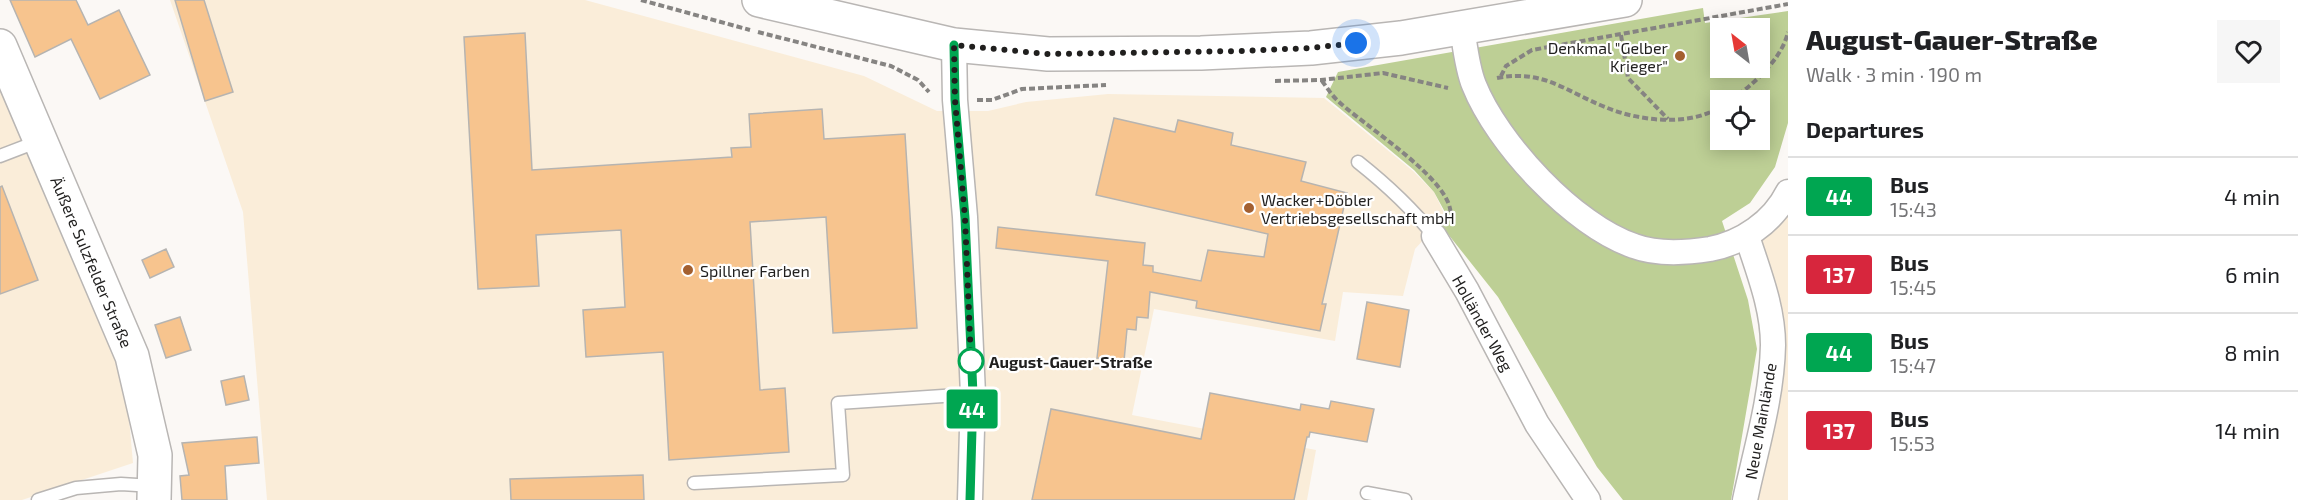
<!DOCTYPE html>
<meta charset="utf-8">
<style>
:root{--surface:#fff;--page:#f6f6f6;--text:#202124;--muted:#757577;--line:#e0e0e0}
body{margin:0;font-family:"Exo 2",sans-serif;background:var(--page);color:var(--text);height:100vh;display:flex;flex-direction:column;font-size:22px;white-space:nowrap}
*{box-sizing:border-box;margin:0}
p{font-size:20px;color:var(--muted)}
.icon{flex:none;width:33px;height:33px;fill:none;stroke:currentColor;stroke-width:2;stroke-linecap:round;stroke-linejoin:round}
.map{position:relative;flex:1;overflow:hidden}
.details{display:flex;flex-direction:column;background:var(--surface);width:510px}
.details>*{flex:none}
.badge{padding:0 12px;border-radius:4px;font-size:21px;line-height:39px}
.needle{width:39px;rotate:329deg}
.tools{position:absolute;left:1710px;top:18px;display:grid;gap:12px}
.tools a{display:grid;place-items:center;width:60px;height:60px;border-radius:0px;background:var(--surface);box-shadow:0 3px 15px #0003;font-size:30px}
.you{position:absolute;width:30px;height:30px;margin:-15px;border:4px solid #fff;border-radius:50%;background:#1a73e8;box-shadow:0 0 0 9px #1a73e833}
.map>.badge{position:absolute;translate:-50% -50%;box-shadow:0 0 0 3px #fff}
h2{padding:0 18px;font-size:22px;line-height:54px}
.round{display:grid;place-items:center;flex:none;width:63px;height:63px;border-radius:0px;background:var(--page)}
.head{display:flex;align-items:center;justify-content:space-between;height:102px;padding:0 18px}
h1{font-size:28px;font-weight:800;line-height:45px}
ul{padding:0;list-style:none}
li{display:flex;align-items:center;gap:18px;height:78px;padding:0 18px;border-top:2px solid var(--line)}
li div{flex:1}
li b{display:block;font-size:22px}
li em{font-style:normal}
li .badge{min-width:66px;font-weight:700;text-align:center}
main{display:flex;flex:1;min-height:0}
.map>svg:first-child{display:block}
</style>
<main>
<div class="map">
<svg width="1788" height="500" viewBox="0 0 1788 500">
<rect width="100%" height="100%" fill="#fbf8f5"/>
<g fill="#faedd9">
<path d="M 170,0 L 585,0 L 864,76 L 937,111 L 988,111 L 1026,102 L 1108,94 L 1324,98 L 1413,171 L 1434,192 L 1444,213 L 1438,224 L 1415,249 L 1403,296 L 1343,292 L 1335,341 L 1154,309 L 1132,415 L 1316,450 L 1307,500 L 267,500 L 243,212 Z"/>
<path d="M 0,81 L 124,362 L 133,463 L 22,500 L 0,500 Z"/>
<path d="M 1788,205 L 1788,500 L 1758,500 L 1781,384 L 1759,242 Z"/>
</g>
<path fill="#bdcf95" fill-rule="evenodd" d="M 1703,8 L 1705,23 L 1788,11 L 1788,123 L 1775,167 L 1750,203 L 1722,221 L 1748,300 L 1757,349 L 1731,500 L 1623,500 L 1597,467 L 1498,297 L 1440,224 L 1446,214 L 1434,192 L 1414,170 L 1326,97 L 1338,72 ZM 1720,28 L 1760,28 L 1760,68 L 1720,68 ZM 1720,100 L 1760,100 L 1760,140 L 1720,140 Z"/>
<g fill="#f7c48e" stroke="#b6b4b1" stroke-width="1.5">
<path d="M 10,0 L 76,0 L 88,25 L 119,10 L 150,75 L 100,99 L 71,39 L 35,57 Z"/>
<path d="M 175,0 L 204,0 L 233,92 L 205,101 Z"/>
<path d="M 525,33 L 532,170 L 732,157 L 731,148 L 751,147 L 749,114 L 822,109 L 824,139 L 905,134 L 917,328 L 833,333 L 826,217 L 750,222 L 760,390 L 785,388 L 789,452 L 669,460 L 663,352 L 586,357 L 583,310 L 625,307 L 621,230 L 536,235 L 539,286 L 478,289 L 464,37 Z"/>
<path d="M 1114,118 L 1175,132 L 1178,120 L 1233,133 L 1231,145 L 1306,162 L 1301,181 L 1347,193 L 1322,304 L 1326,304 L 1320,331 L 1196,308 L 1197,301 L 1150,292 L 1148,318 L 1137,317 L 1136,330 L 1127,329 L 1124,361 L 1097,358 L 1108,261 L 996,248 L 998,227 L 1145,243 L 1143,265 L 1153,266 L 1153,272 L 1201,281 L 1208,250 L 1264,257 L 1268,234 L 1096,195 Z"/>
<path d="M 2,186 L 38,280 L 0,294 L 0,187 Z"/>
<path d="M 166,249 L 174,267 L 150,278 L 142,260 Z"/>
<path d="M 1367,302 L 1409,310 L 1400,367 L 1357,359 Z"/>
<path d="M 180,317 L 191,350 L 166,358 L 155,325 Z"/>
<path d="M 244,376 L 249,400 L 226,405 L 221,381 Z"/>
<path d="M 1210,393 L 1300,410 L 1301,404 L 1329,409 L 1331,401 L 1374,409 L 1367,442 L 1310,432 L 1309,437 L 1307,437 L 1294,500 L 1032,500 L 1051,409 L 1201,439 Z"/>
<path d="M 257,437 L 259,463 L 225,466 L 227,500 L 182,500 L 180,476 L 189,475 L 182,443 Z"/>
<path d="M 643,475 L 644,500 L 511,500 L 510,479 Z"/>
</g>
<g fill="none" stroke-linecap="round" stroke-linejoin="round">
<g stroke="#b9b6b4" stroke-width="15">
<g id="service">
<path d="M 0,156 L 39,141"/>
<path d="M 1358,162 C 1387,185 1411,207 1434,236"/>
<path d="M 694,483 L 843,475 L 838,403 L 973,394"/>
<path d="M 1367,493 L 1405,500"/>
<path d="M 38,500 L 76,488 L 121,484 L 153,486"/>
</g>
</g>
<g stroke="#b9b6b4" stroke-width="27">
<g id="minor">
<path d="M 1462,27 C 1465,46 1467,68 1474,85 C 1497,143 1574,226 1634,246 C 1658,255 1685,253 1710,249 C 1742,243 1773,222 1788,192"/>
<path d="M 954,45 L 955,100 L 965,217 L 973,394 L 970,500"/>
<path d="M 1434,236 L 1467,291 L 1537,424 L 1588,500"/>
<path d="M 1745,500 C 1756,449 1772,397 1773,345 C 1773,307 1758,271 1747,236"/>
</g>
</g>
<g stroke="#b9b6b4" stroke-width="36">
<g id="secondary">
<path d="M 759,0 L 954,45 L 1048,54 L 1201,53 L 1311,48 L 1401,38 L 1625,0"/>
<path d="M 0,46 L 132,356 L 155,455 L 154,500"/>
</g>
</g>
<g stroke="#868482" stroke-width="4" stroke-dasharray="6 3" stroke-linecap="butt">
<path d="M 641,0 L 750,30"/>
<path d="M 758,32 L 891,66 L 918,80 L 929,92"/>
<path d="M 1621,35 L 1628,78 L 1668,119"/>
<path d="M 1501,76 L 1506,66 L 1532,50 L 1788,4"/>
<path d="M 1497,78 C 1543,69 1565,91 1605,107 C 1638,121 1689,127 1720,107"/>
<path d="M 1275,81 L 1321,80 L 1383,73 L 1448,88"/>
<path d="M 1322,81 C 1326,86 1330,93 1336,99 C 1359,123 1459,183 1450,218"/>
<path d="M 977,100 L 992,100 L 1022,89 L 1106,85"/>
<path d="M 1731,100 C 1753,85 1782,59 1788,32"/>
</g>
<use href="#service" stroke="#fff" stroke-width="12"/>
<use href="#minor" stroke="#fff" stroke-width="24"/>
<use href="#secondary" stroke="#fff" stroke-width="33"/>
</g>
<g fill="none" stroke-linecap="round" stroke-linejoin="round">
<g stroke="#fff" stroke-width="14">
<path id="line" d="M 954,45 L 955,100 L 965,218 L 973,394 L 970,500"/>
</g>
<use href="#line" stroke="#00a651" stroke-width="9"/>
<path stroke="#201f1e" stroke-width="6" stroke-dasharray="0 10.8" d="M 971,361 L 965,218 L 955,100 L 954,45 L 1048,54 L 1239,51 L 1311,48 L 1356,43"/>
</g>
<g fill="#a46030" stroke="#fff" stroke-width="2">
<circle cx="1680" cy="56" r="6"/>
<circle cx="1249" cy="208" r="6"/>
<circle cx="688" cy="270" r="6"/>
</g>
<circle fill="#fff" stroke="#00a651" stroke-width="3" cx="971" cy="361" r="12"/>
<g text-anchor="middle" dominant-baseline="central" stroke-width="4.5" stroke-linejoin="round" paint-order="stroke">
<g font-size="16" fill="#201f1e" stroke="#fff" text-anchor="start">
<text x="1668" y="47" text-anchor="end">Denkmal "Gelber<tspan x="1668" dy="18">Krieger"</tspan></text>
<text x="1261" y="199">Wacker+Döbler<tspan x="1261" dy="18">Vertriebsgesellschaft mbH</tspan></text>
<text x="700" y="270">Spillner Farben</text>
</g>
<g font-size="16" fill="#201f1e" stroke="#fff">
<text transform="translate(92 262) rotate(67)">Äußere Sulzfelder Straße</text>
<text transform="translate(1483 323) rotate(61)">Holländer Weg</text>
<text transform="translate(1760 421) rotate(-80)">Neue Mainlände</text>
</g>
<g font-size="16" font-weight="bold" fill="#201f1e" stroke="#fff" text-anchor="start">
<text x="989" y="361">August-Gauer-Straße</text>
</g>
</g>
</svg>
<div class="tools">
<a><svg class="needle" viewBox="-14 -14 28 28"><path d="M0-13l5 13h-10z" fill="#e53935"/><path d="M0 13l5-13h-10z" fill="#757577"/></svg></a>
<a><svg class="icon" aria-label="locate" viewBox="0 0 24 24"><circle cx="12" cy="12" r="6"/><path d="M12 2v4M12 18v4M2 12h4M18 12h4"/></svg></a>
</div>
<div class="you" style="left:1356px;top:43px"></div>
<b class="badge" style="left:972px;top:409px;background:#00a651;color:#fff">44</b>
</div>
<section class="details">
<div class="head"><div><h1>August-Gauer-Straße</h1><p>Walk · 3 min · 190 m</p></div><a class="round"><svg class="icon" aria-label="heart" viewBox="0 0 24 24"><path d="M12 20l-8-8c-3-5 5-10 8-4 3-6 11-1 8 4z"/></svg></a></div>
<h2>Departures</h2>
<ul>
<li><span class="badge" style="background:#00a651;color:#fff">44</span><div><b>Bus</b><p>15:43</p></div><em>4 min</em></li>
<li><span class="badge" style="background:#d7263d;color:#fff">137</span><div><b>Bus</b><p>15:45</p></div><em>6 min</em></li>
<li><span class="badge" style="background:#00a651;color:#fff">44</span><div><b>Bus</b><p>15:47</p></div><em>8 min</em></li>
<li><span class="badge" style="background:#d7263d;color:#fff">137</span><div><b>Bus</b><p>15:53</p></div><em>14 min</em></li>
</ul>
</section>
</main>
